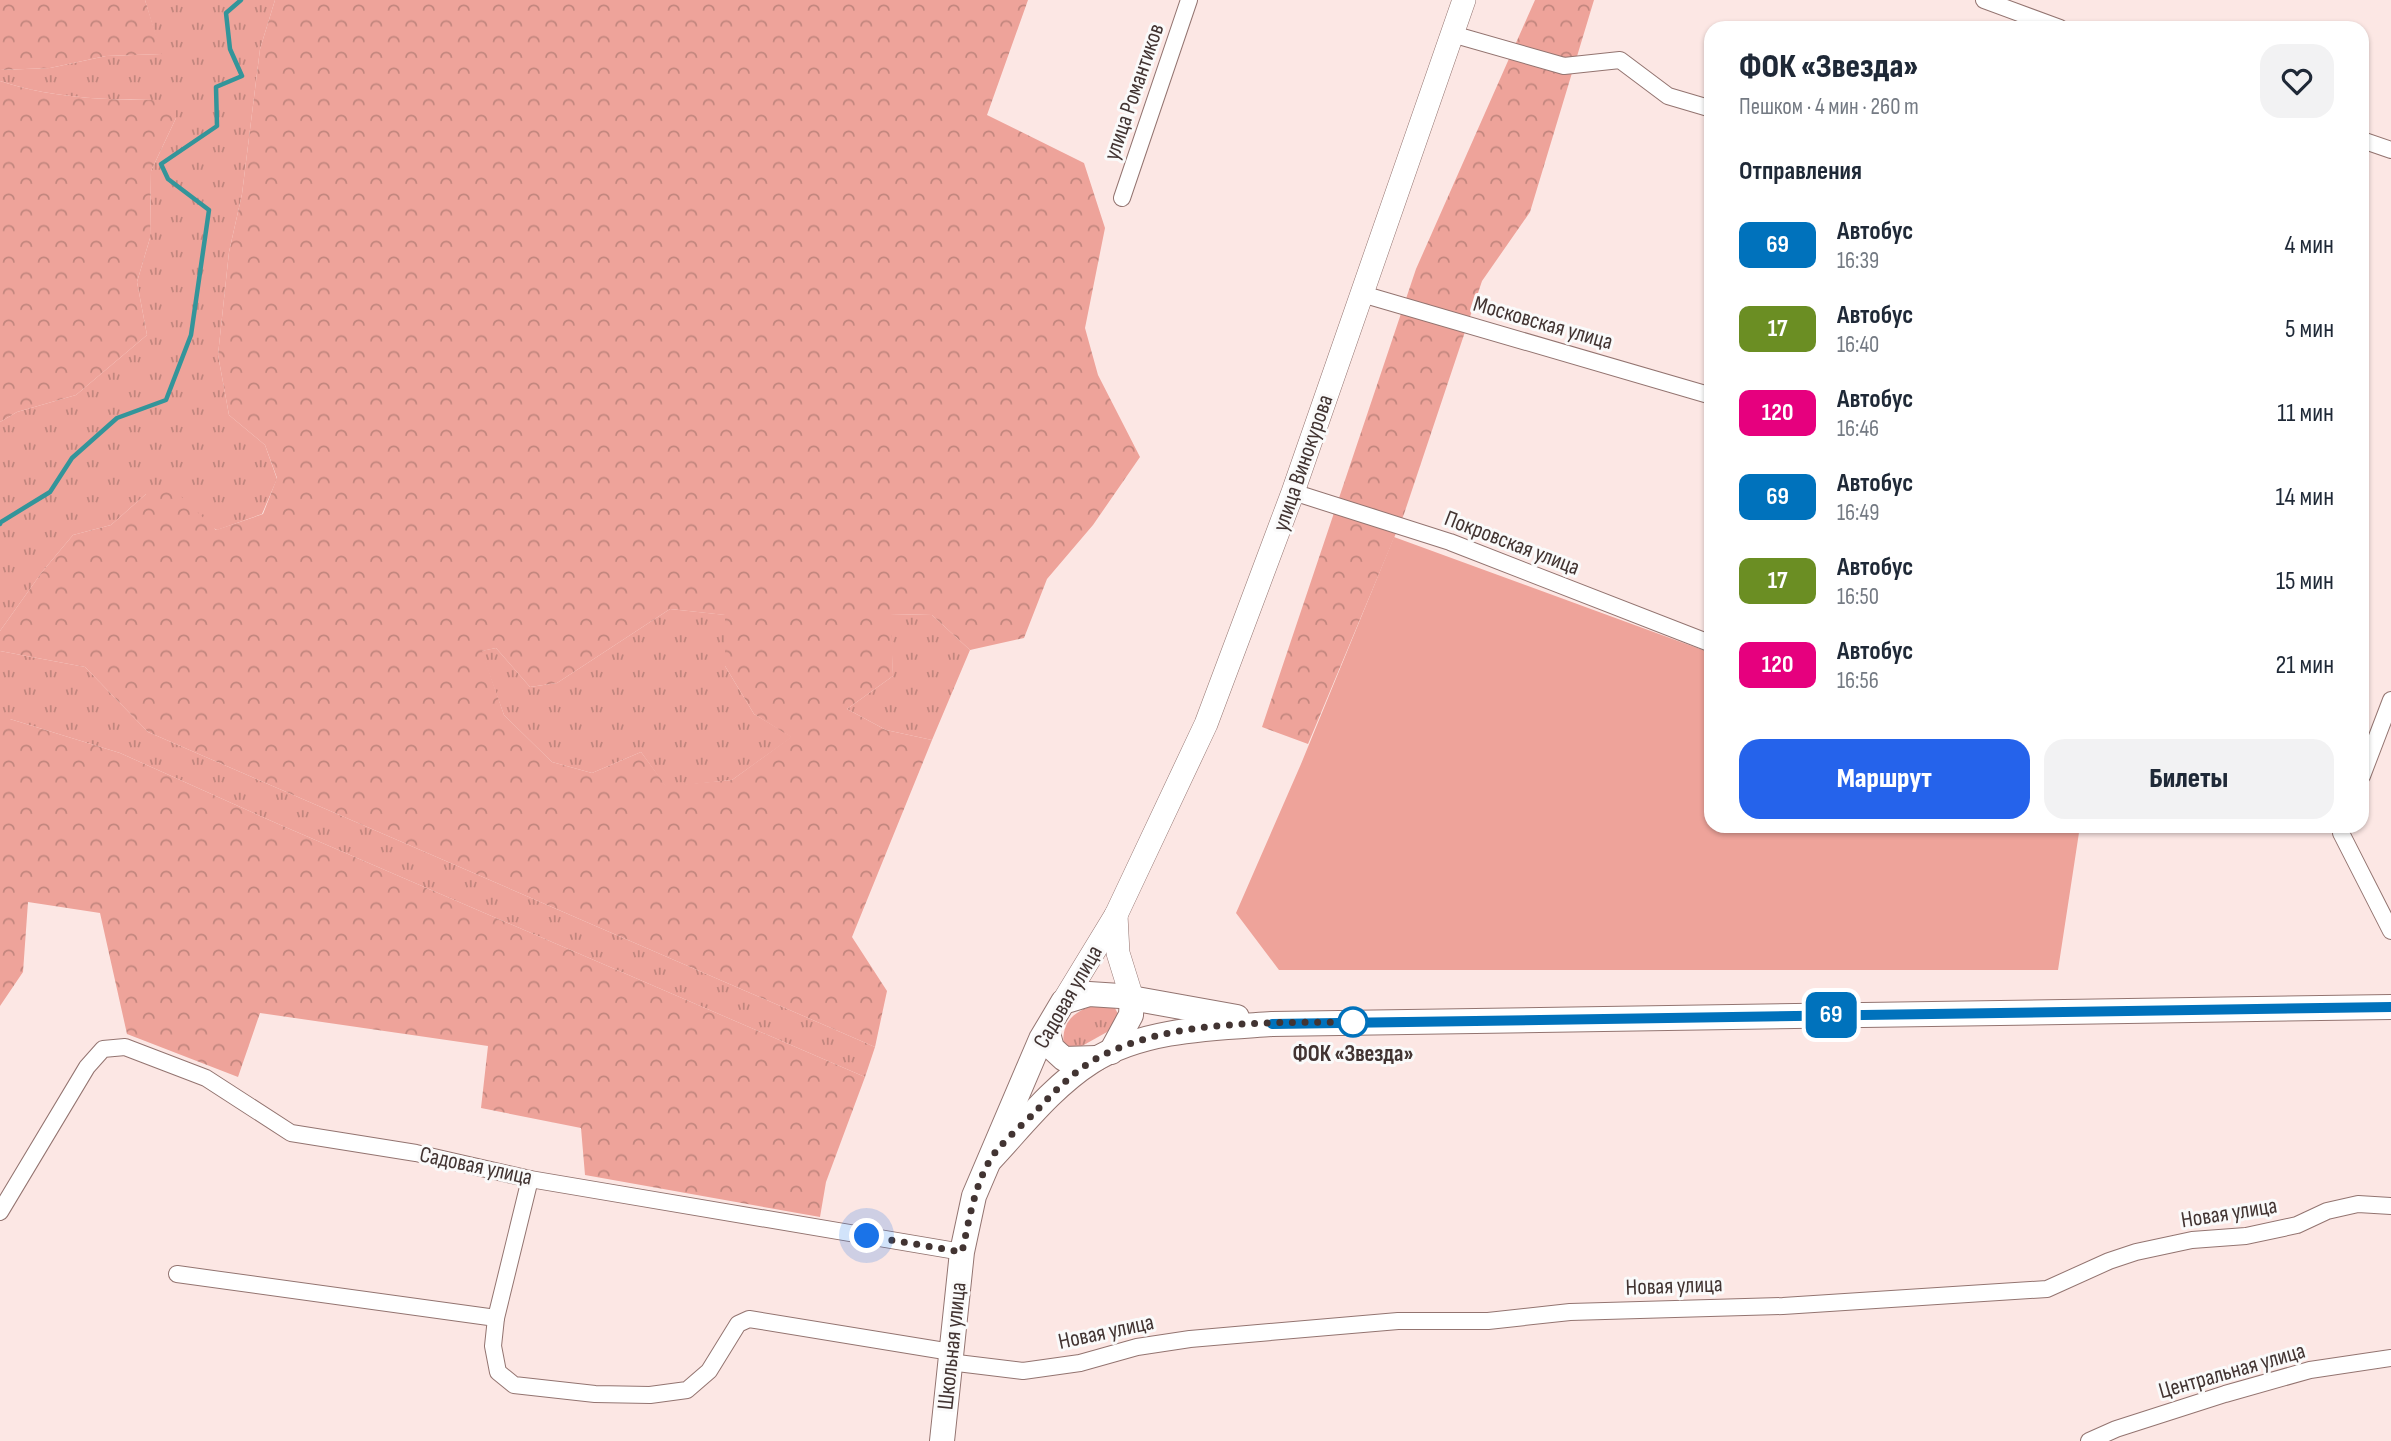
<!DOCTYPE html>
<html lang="ru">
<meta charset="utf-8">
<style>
:root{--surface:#fff;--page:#f2f2f3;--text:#1f2937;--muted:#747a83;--accent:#2563eb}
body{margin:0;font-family:"Sofia Sans Condensed",sans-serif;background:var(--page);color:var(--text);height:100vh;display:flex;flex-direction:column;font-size:26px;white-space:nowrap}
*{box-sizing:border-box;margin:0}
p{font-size:23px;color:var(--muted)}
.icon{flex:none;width:38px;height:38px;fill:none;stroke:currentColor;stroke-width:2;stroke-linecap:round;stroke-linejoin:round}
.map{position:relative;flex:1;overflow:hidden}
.drawer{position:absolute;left:1704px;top:21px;width:665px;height:812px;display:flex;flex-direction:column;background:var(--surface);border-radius:21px;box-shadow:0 2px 5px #0004}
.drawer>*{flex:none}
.badge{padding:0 14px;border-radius:10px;font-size:24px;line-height:46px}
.you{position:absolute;width:35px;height:35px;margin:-18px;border:5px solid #fff;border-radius:50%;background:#1a73e8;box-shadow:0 0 0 10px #1a73e833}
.map>.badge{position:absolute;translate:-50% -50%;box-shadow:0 0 0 4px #fff}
h2{padding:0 35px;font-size:26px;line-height:63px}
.round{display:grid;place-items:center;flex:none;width:74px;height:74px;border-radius:21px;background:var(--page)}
.summary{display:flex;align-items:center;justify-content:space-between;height:119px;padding:0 35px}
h1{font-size:33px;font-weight:800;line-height:52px}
.action{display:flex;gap:14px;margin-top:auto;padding:14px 35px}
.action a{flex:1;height:80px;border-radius:21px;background:var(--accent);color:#fff;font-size:28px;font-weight:800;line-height:80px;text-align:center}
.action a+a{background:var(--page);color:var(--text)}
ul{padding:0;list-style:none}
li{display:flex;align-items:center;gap:21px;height:84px;padding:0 35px}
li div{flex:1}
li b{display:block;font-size:26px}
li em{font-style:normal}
li .badge{min-width:77px;font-weight:700;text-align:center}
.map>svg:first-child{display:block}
</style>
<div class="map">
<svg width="2391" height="1441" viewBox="0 0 2391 1441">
<defs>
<pattern id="grass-tufts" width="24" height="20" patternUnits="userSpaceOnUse" patternTransform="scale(1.75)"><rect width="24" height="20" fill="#eea39a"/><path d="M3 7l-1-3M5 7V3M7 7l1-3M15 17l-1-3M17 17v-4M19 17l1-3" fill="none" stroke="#c2867e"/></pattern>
<pattern id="forest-crowns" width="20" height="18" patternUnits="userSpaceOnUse" patternTransform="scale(1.75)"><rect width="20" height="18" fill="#eea39a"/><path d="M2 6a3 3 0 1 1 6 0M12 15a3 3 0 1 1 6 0" fill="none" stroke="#c2867e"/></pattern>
</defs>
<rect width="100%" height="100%" fill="#fce7e4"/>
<g fill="url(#grass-tufts)">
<path d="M 145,0 L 275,0 L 260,49 L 242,194 L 229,252 L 218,355 L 229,415 L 265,445 L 277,479 L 262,514 L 217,530 L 146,494 L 111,525 L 73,535 L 42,572 L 0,631 L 0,422 L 17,412 L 76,395 L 147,335 L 137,282 L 150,238 L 151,171 L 176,118 L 175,100 C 117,100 56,100 0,81 L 0,70 L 50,68 L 106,56 L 161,54 Z"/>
<path d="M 670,609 L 726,615 L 725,666 L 754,714 L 792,737 L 732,780 L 666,787 L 641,752 L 592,773 L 552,762 L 504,715 L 481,651 L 496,648 L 530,687 L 557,683 Z"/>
<path d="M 890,614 L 932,615 L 970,650 L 932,740 L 886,730 L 847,709 L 893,676 Z"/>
<path d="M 0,651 L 85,667 L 148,732 L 875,1047 L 865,1077 L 276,823 L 120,753 L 10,719 L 0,719 Z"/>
<path d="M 1099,1004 L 1114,1006 L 1120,1018 L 1107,1032 L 1073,1051 L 1064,1048 C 1060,1022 1074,1010 1099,1004 Z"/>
</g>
<g fill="url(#forest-crowns)" fill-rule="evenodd">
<path d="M 0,0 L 145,0 L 162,54 L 106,56 L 50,68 L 0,70 Z"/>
<path d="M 275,0 L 1028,0 L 987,115 L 1084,163 L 1105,228 L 1085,328 L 1098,375 L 1140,457 L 1093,525 L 1047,579 L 1024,638 L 970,650 L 932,615 L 891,614 L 893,676 L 847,709 L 886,730 L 932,740 L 852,937 L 887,991 L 875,1047 L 148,732 L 85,667 L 0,651 L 0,631 L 42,572 L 73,535 L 111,525 L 146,494 L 166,482 L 216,530 L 263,514 L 277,478 L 265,445 L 229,415 L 218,355 L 229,252 L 242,194 L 260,49 ZM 670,609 L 725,615 L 725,666 L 754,714 L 791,737 L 732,780 L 666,786 L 641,752 L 592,773 L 552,762 L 504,715 L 482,651 L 496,648 L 530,687 L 557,683 Z"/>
<path d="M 1535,0 L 1594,0 L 1530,212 L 1482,281 L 1404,514 L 1308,744 L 1262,727 L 1416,269 Z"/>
<path d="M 0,81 C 56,100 117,100 176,100 L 176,118 L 151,171 L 150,238 L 137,282 L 147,335 L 76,395 L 17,412 L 0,422 Z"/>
<path d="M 0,719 L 10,719 L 120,753 L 276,823 L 865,1077 L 826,1182 L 820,1217 L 585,1175 L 581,1128 L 481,1108 L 488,1046 L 260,1013 L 238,1077 L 127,1034 L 100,913 L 28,902 L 23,972 L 0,1006 Z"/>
</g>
<path fill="#eea39a" d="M 1394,537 L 1711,653 L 1712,826 L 2080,826 L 2058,970 L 1279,970 L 1236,913 L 1301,764 Z"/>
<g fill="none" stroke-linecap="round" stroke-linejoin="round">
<path stroke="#33959a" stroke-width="4.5" d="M 0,524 L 1,522 L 50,492 L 72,458 L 117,418 L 166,400 L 191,335 L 209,210 L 168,179 L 161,164 L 217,126 L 216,87 L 242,76 L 230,49 L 226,13 L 241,0"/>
<g stroke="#937470" stroke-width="18">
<g id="street">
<path d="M 1984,0 L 2060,28"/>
<path d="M 1452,34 L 1564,66 L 1620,60 L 1668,96 L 1712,109"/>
<path d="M 2362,140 L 2391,150"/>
<path d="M 1122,198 L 1189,0"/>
<path d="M 1362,294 L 1712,396"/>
<path d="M 1293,492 L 1450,542 L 1712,644"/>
<path d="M 2362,776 L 2391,700"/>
<path d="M 2343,826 L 2341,833 L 2391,931"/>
<path d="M 0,1212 L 87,1067 L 103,1049 L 125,1047 L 206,1078 L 291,1133 L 416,1153 L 530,1179 L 962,1252"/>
<path d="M 177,1274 L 496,1318 L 493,1346 L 498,1372 L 514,1385 L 595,1394 L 650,1395 L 687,1390 L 709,1371 L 738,1324 L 749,1319 L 951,1352"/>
<path d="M 496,1318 L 530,1179"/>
<path d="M 949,1362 L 1023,1371 L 1080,1363 L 1137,1347 L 1190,1339 L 1398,1321 L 1488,1321 L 1570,1312 L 1783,1306 L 2047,1289 L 2109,1261 L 2136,1252 L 2192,1240 L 2246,1236 L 2297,1225 L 2327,1211 L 2358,1204 L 2391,1206"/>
<path d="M 2089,1441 L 2116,1429 L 2225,1394 L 2310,1370 L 2391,1358"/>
</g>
</g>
<g stroke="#937470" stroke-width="24">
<g id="secondary">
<path d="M 1116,915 L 1118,953 L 1132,998"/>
<path d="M 1063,1002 L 1116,915 L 1206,724 L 1293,492 L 1464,0"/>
</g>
</g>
<g stroke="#937470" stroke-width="26">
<g id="primary">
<path d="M 1047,1030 L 1052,1048 L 1064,1059 L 1097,1058"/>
<path d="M 1111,1052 L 1131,1015 L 1132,998"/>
<path d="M 991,1159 C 1022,1126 1052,1087 1091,1062 C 1142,1029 1213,1028 1272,1024 L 2391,1007"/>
<path d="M 942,1441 L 962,1252 L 974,1196 L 1041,1039 L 1063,1002 L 1089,994 L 1120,996 L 1237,1017"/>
</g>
</g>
<use href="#street" stroke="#fff" stroke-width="16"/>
<use href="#secondary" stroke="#fff" stroke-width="23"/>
<use href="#primary" stroke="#fff" stroke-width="24"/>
</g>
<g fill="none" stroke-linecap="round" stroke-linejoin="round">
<g stroke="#fff" stroke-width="16">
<path id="line" d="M 1272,1024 L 2391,1007"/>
</g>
<use href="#line" stroke="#0072bc" stroke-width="10"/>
<path stroke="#423432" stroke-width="7" stroke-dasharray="0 12.6" d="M 867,1236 L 962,1252 C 969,1221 974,1187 990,1160 C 1000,1143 1024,1124 1038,1109 C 1056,1090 1075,1070 1099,1057 C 1174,1018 1274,1023 1357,1022 L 1353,1022"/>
</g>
<circle fill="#fff" stroke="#0072bc" stroke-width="3.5" cx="1353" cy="1022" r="14"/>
<g text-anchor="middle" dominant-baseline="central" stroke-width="6" stroke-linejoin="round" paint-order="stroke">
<g font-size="23" fill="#423432" stroke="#fafafa">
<text transform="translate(1134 92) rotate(-71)">улица Романтиков</text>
<text transform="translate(1543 323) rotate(16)">Московская улица</text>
<text transform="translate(1303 463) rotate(-71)">улица Винокурова</text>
<text transform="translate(1512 543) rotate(21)">Покровская улица</text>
<text transform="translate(1068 997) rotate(-60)">Садовая улица</text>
<text transform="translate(476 1166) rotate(12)">Садовая улица</text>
<text transform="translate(2229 1213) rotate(-9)">Новая улица</text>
<text transform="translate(1674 1286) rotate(-2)">Новая улица</text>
<text transform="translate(1106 1332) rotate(-12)">Новая улица</text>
<text transform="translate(952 1346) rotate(-84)">Школьная улица</text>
<text transform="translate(2232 1371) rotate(-16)">Центральная улица</text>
</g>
<g font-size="23" font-weight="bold" fill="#423432" stroke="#fafafa">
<text x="1353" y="1054">ФОК «Звезда»</text>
</g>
</g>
</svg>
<div class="you" style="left:867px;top:1236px"></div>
<b class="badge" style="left:1831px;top:1015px;background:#0072bc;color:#fff">69</b>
<section class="drawer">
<div class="summary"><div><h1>ФОК «Звезда»</h1><p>Пешком · 4 мин · 260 m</p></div><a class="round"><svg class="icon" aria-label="heart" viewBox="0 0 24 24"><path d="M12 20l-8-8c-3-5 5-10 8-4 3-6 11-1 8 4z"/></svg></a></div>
<h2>Отправления</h2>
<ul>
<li><span class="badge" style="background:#0072bc;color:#fff">69</span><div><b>Автобус</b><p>16:39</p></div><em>4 мин</em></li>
<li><span class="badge" style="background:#6b8e23;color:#fff">17</span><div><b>Автобус</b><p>16:40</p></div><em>5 мин</em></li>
<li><span class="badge" style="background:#e6007e;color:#fff">120</span><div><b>Автобус</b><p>16:46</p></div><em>11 мин</em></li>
<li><span class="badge" style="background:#0072bc;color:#fff">69</span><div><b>Автобус</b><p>16:49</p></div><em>14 мин</em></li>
<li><span class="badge" style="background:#6b8e23;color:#fff">17</span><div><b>Автобус</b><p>16:50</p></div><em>15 мин</em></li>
<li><span class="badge" style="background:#e6007e;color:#fff">120</span><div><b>Автобус</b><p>16:56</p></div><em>21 мин</em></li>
</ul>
<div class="action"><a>Маршрут</a><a>Билеты</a></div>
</section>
</div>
